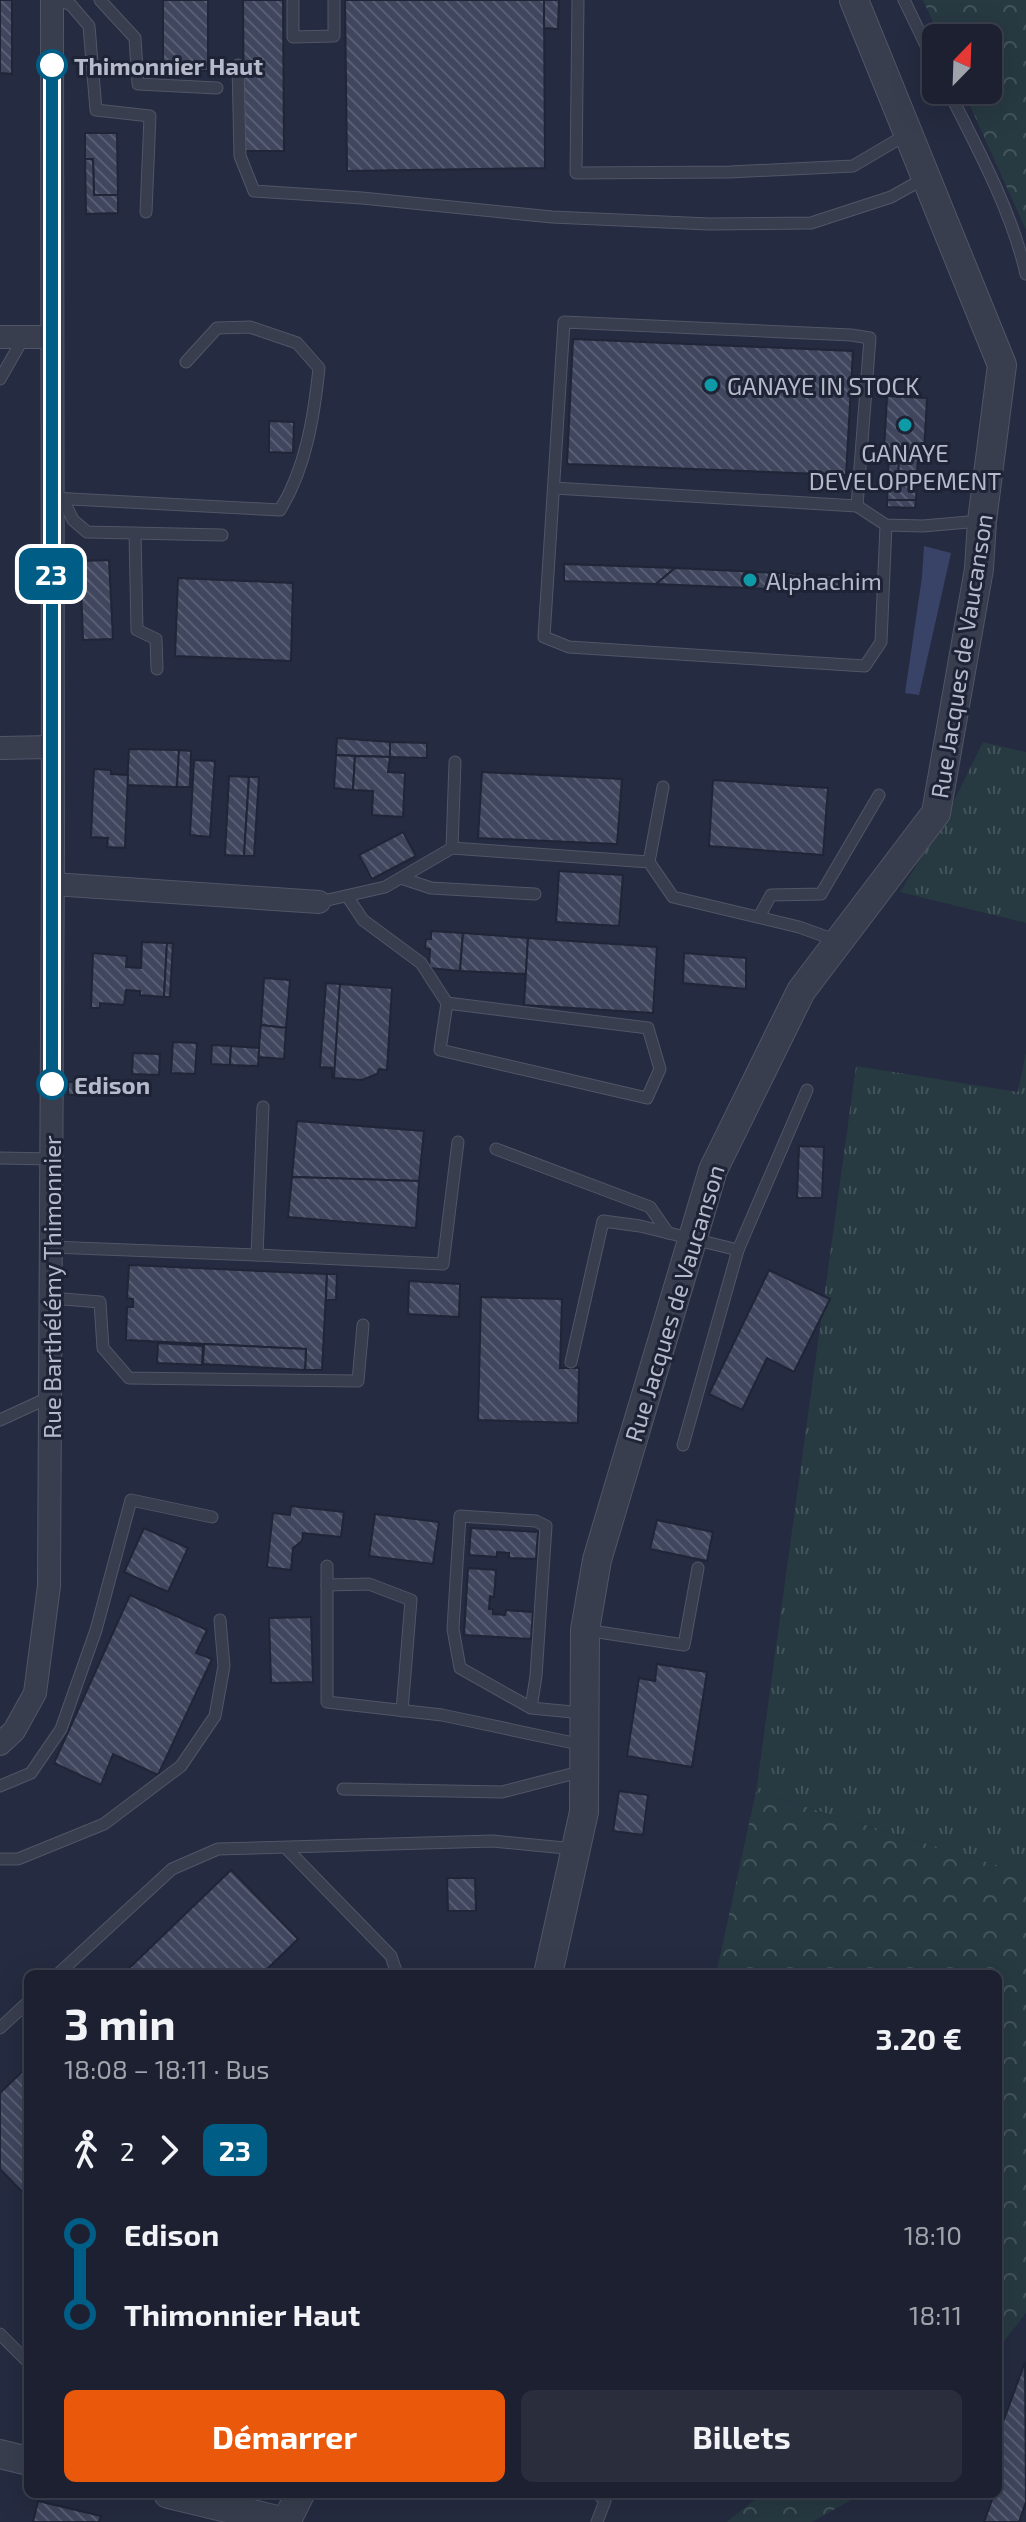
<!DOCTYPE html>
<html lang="fr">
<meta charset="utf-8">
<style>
:root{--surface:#1c2030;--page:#292d3c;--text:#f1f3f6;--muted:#a0a3ab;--line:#3a3e4c;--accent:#ea580c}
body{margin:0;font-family:"Exo 2",sans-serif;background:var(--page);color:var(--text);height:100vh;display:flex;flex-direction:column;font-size:30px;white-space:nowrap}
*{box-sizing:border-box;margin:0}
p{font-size:26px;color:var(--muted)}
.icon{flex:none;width:44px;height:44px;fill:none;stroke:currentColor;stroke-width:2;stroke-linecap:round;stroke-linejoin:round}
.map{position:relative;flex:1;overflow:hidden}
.side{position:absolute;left:24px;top:1970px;width:978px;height:528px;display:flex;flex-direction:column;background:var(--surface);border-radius:12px;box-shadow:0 8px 32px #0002,0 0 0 2px var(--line)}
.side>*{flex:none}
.badge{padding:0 16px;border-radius:12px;font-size:28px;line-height:52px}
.needle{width:52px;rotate:23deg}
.fabs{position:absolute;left:922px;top:24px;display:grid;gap:16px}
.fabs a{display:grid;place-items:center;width:80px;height:80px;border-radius:12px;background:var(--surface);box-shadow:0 8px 32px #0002,0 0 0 2px var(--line);font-size:40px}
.map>.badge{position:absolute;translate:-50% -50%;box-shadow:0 0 0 4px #fff}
.legs{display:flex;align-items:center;gap:12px;height:88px;padding:0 40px;font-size:26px}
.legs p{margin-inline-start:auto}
.headline{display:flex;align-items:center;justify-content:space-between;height:136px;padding:0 40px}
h1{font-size:44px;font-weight:700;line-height:60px}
.cta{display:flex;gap:16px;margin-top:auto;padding:16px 40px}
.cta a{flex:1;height:92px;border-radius:12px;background:var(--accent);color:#fff;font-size:32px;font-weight:700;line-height:92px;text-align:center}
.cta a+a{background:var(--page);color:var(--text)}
ul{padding:0 40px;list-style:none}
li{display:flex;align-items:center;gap:28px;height:80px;font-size:30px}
li i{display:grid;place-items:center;width:12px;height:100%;margin:0 10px;background:currentColor}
li i::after{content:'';width:20px;height:20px;margin:-10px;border:6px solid;border-radius:50%;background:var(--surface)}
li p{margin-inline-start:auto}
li:first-child i{background:linear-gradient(#0000 50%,currentColor 0)}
li:last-child i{background:linear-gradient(currentColor 50%,#0000 0)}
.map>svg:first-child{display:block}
</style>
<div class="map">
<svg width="1026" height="2522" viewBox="0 0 1026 2522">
<defs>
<pattern id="grass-tufts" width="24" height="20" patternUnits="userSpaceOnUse" patternTransform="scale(2)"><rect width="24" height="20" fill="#273941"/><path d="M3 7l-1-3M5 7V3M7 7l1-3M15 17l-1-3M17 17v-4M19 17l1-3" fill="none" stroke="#44545b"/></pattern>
<pattern id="forest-crowns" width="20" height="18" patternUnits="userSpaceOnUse" patternTransform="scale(2)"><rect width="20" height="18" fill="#273941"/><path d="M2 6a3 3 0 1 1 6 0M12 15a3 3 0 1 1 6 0" fill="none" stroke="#44545b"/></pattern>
<pattern id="building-back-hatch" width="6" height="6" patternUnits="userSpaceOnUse" patternTransform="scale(2)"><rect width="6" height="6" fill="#3f465d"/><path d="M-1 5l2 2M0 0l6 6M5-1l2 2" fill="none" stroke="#585f73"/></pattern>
</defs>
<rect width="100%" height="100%" fill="#252b40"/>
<g fill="url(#grass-tufts)">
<path d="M 983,742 L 1026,752 L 1026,923 L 900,892 L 946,817 Z"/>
<path d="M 1026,1052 L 1026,1874 L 756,1792 L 856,1066 L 1018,1092 Z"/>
</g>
<g fill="url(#forest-crowns)">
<path d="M 923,0 L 1026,0 L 1026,230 L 963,90 L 988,90 L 988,38 L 940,38 Z"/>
<path d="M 756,1792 L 1026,1874 L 1026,2313 L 998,2349 L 998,1974 L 716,1974 Z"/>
<path d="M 762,2494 L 862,2494 L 812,2522 L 727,2522 Z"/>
</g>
<path fill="#394367" d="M 924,546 L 951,553 L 919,695 L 905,693 L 922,577 Z"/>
<g fill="url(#building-back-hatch)" stroke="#202537" stroke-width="2">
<path d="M 0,0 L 12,0 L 12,74 L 0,73 Z"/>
<rect x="163" y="0" width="45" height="71"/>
<path d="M 243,0 L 283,0 L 284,151 L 244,151 Z"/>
<path d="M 345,0 L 544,0 L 545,168 L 347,171 Z"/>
<path d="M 544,0 L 559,0 L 558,29 L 544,28 Z"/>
<path d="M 85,133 L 117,133 L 118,195 L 94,195 L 93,159 L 85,159 Z"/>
<path d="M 85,159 L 93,159 L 94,195 L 118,195 L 118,213 L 86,214 Z"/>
<path d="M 573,339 L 853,351 L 846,475 L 567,464 Z"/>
<path d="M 887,396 L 927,398 L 924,453 L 918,453 L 916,500 L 887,500 L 888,476 L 898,476 L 899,452 L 884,451 Z"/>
<path d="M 269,421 L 294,422 L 293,453 L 269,452 Z"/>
<path d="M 889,451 L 899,452 L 898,476 L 888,476 Z"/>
<path d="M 887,500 L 916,500 L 915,508 L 887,507 Z"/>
<path d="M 109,560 L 113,639 L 83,640 L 80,561 Z"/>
<path d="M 564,564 L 675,568 L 656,584 L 564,581 Z"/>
<path d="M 675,568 L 839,576 L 839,592 L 656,584 Z"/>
<path d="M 178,578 L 293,583 L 291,661 L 175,656 Z"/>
<path d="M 337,738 L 390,742 L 390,757 L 336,755 Z"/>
<path d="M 390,742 L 427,743 L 427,758 L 390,757 Z"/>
<path d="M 129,749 L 179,750 L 177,787 L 127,785 Z"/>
<path d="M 179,750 L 191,751 L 190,787 L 177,787 Z"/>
<path d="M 336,755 L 355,756 L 353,790 L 334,788 Z"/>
<path d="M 355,756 L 390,757 L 388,772 L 405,773 L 403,817 L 372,815 L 373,791 L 353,790 Z"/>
<path d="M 194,760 L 215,761 L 210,837 L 190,835 Z"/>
<path d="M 94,769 L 111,770 L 111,774 L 128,775 L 125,848 L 107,847 L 108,838 L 91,837 Z"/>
<path d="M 482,772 L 622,779 L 617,844 L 478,838 Z"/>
<path d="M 229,776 L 249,777 L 244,856 L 225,855 Z"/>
<path d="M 249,777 L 259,777 L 254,856 L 244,856 Z"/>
<path d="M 713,780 L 828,788 L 823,855 L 709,846 Z"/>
<path d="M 403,832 L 416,856 L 372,879 L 359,855 Z"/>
<path d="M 559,871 L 623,875 L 619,926 L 556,922 Z"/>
<path d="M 431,931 L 463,933 L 460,971 L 429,968 L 430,949 L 425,948 L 426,939 L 431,939 Z"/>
<path d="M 463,933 L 528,938 L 526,974 L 460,971 Z"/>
<path d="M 528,938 L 657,947 L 653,1013 L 524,1005 Z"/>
<path d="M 142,942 L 167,943 L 164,997 L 140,995 L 140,991 L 126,990 L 124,1005 L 100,1003 L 100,1008 L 91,1008 L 93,953 L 127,956 L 126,967 L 141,968 Z"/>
<path d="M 167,943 L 173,943 L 170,997 L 164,997 Z"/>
<path d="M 684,953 L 746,958 L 746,989 L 683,983 Z"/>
<path d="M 264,978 L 290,980 L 286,1028 L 261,1025 Z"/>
<path d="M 326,983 L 340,984 L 334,1078 L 332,1078 L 332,1068 L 320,1067 Z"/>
<path d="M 340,984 L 392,988 L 387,1070 L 379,1069 L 377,1074 L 362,1080 L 334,1078 Z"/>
<path d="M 261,1025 L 286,1028 L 284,1059 L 258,1057 Z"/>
<path d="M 173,1042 L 197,1043 L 195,1074 L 171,1073 Z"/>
<path d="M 212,1045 L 231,1046 L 230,1065 L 211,1064 Z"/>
<path d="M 231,1046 L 259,1048 L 258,1066 L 230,1065 Z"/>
<path d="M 133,1053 L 160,1054 L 159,1075 L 132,1074 Z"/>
<path d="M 68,1082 L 76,1082 L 75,1095 L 68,1095 Z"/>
<path d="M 297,1121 L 424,1131 L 419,1181 L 292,1177 Z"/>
<path d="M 799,1146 L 824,1147 L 822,1198 L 797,1198 Z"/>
<path d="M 292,1177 L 419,1181 L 416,1228 L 288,1217 Z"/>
<path d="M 129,1265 L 327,1274 L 322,1370 L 305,1370 L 306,1349 L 126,1340 L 127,1307 L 133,1307 L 133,1299 L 127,1298 Z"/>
<path d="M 769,1270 L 830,1299 L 794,1372 L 767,1358 L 742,1410 L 709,1394 Z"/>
<path d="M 327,1274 L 337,1274 L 336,1300 L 326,1300 Z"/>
<path d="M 409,1281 L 460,1284 L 459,1317 L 408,1314 Z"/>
<path d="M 481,1297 L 562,1299 L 560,1368 L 579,1368 L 578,1423 L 478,1420 Z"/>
<path d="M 158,1343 L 203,1346 L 202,1365 L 157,1363 Z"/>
<path d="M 204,1344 L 306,1349 L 305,1370 L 203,1364 Z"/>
<path d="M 291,1506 L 344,1512 L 341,1537 L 303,1533 L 302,1541 L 293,1548 L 291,1570 L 267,1567 L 273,1513 L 290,1515 Z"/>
<path d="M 375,1514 L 439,1522 L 433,1564 L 369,1556 Z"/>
<path d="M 657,1520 L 713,1532 L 707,1561 L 650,1549 Z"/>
<path d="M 144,1528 L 188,1548 L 168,1592 L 124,1572 Z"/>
<path d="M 471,1528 L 538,1532 L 536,1559 L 509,1558 L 509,1553 L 497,1552 L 497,1557 L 469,1555 Z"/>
<path d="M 468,1568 L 496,1570 L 494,1597 L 490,1596 L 489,1609 L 493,1609 L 493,1614 L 505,1615 L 506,1610 L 533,1612 L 531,1639 L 464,1635 Z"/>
<path d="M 130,1595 L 207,1630 L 196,1653 L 212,1659 L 158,1775 L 113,1754 L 101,1785 L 54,1763 Z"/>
<path d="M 311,1617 L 313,1682 L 271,1683 L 269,1618 Z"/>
<path d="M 657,1664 L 707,1672 L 692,1767 L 627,1756 L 639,1678 L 655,1681 Z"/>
<path d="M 619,1791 L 648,1795 L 643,1835 L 613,1831 Z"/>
<path d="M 231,1870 L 298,1939 L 262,1974 L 123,1974 Z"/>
<path d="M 447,1878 L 475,1878 L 476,1911 L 448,1911 Z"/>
<path d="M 28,2066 L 28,2198 L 0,2169 L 0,2093 Z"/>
<path d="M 1025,2362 L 1026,2502 L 1019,2522 L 984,2522 L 994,2494 L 998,2494 L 998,2420 L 1003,2422 Z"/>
<path d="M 38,2501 L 101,2516 L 99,2522 L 33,2522 Z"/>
</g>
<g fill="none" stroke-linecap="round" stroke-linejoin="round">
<g stroke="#515667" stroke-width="13">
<g id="service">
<path d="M 59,0 L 71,5 L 89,26 L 96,110 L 150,116 L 146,212"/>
<path d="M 100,0 L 135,38 L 138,84 L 217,88"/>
<path d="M 293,0 L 293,37 L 334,36 L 334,0"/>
<path d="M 578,0 L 576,173 L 730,172 L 853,166 L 909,133"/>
<path d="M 904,0 L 936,66"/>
<path d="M 238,65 L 240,156 L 254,191 L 362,198 L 552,217 L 709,224 L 811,223 L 891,197 L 925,178"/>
<path d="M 948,90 C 977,147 1012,212 1026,274"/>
<path d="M 0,379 L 24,337"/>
<path d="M 554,488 L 857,506"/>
<path d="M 52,498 L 280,510 C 306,468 314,416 319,368 L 297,343 L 250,327 L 217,328 L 186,362"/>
<path d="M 63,499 L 73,520 L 87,532 L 222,535"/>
<path d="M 886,525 L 881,642 L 865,666 L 569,647 L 544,637 L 564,322 L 851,335 L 870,338 L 857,506 L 886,525 L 923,526 L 980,521"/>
<path d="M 135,533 L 137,630 L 156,639 L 157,669"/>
<path d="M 452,848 L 455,762"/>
<path d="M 649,862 L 663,787"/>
<path d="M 401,878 L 431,888 L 535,894"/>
<path d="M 347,896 L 363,920 L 421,963 L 447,1003 L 648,1028 L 660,1069 L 647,1098 L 440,1050 L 447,1003"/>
<path d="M 319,902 L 385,887 L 452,848 L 649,862 L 673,897 L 799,927 L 838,941"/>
<path d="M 759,917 L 771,895 L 821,894 L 879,795"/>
<path d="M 496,1149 L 650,1207 L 668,1233"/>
<path d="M 0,1158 L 51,1159"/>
<path d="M 51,1247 L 257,1255 L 263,1107"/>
<path d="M 257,1255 L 443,1264 L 458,1142"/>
<path d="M 51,1298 L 100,1302 L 103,1348 L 129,1378 L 358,1381 L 363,1325"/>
<path d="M 571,1362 L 603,1221 L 640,1226 L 738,1250"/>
<path d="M 0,1420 L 50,1397"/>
<path d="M 683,1445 L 738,1250 L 807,1090"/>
<path d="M 327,1566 L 327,1702 L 442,1715 L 583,1745"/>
<path d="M 327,1585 L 369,1584 L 411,1600 L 402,1711"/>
<path d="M 585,1630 L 684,1645 L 698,1568"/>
<path d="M 531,1708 L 460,1668 L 453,1629 L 460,1516 L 536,1521 L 546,1526 L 536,1676 L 531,1708 L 583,1713"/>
<path d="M 0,1786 L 31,1773 L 61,1729 L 96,1630 L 131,1500 L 212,1517"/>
<path d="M 343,1789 L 502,1792 L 583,1771"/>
<path d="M 286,1848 L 391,1956 L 397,1974"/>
<path d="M 0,1859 L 18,1859 L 104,1824 L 181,1766 L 215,1716 L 224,1666 L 220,1620"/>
<path d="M 58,1974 L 172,1869 L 218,1849 L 493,1841 L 575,1849"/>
<path d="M 0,2028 L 28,2002"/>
<path d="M 0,2334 L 28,2362"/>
<path d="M 597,2522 L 605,2501 L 598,2494"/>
</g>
</g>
<g stroke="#515667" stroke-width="24">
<g id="minor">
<path d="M 0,337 L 51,337"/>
<path d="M 0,748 L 51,747"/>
<path d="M 53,884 L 319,902"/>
<path d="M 0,1744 L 14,1731 L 35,1693 L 49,1586 L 53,845 L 52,0"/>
</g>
</g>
<g stroke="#515667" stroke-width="30">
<g id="tertiary">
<path d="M 548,1974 L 584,1812 L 585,1630 L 597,1560 L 713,1170 L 801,991 L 936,813 L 979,569 L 982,521 L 1002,365 L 854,0"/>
<path d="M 0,2454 L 28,2461"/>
<path d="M 168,2494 L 286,2522 L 300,2494"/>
</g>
</g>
<use href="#service" stroke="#393e4f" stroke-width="11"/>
<use href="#minor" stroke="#393e4f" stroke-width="22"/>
<use href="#tertiary" stroke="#393e4f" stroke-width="28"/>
</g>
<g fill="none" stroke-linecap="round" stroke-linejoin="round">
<g stroke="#fff" stroke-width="18">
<path id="line-1" d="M 52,1084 L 52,65"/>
</g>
<use href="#line-1" stroke="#005d86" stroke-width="12"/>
</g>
<g fill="#fff" stroke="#005d86" stroke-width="4">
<circle cx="52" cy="65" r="14"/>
<circle cx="52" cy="1084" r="14"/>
</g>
<g fill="#0f9aa8" stroke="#1e2335" stroke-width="3">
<circle cx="711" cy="385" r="8"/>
<circle cx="905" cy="425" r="8"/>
<circle cx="750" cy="580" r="8"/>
</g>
<g text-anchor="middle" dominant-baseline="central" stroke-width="6" stroke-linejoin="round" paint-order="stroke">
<g font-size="24" font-weight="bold" fill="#b6baca" stroke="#1e2335" text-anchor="start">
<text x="74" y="65">Thimonnier Haut</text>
<text x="74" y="1084">Edison</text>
</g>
<g font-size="24" fill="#b6baca" stroke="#1e2335" text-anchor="start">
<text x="727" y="385">GANAYE IN STOCK</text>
<text x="905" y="452" text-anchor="middle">GANAYE<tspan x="905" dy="28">DEVELOPPEMENT</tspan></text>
<text x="766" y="580">Alphachim</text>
</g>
<g font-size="24" fill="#b6baca" stroke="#1e2335">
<text transform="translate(961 656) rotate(-81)">Rue Jacques de Vaucanson</text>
<text transform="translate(51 1287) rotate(-90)">Rue Barthélémy Thimonnier</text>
<text transform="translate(674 1303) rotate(-73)">Rue Jacques de Vaucanson</text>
</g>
</g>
</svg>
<div class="fabs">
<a><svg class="needle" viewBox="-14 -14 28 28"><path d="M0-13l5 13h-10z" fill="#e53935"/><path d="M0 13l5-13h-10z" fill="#a0a3ab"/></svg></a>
</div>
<b class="badge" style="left:51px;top:574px;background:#005d86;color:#fff">23</b>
<section class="side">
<div class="headline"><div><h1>3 min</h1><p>18:08 – 18:11 · Bus</p></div><b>3.20 €</b></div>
<div class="legs"><svg class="icon" aria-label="walk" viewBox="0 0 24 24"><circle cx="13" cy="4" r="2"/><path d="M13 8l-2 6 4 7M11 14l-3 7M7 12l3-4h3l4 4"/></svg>2<svg class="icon" aria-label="forward" viewBox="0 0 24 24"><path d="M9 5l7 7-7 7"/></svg><b class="badge" style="background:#005d86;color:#fff">23</b></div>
<ul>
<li><i style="color:#005d86"></i><b>Edison</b><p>18:10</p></li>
<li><i style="color:#005d86"></i><b>Thimonnier Haut</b><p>18:11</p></li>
</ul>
<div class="cta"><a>Démarrer</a><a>Billets</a></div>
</section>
</div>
